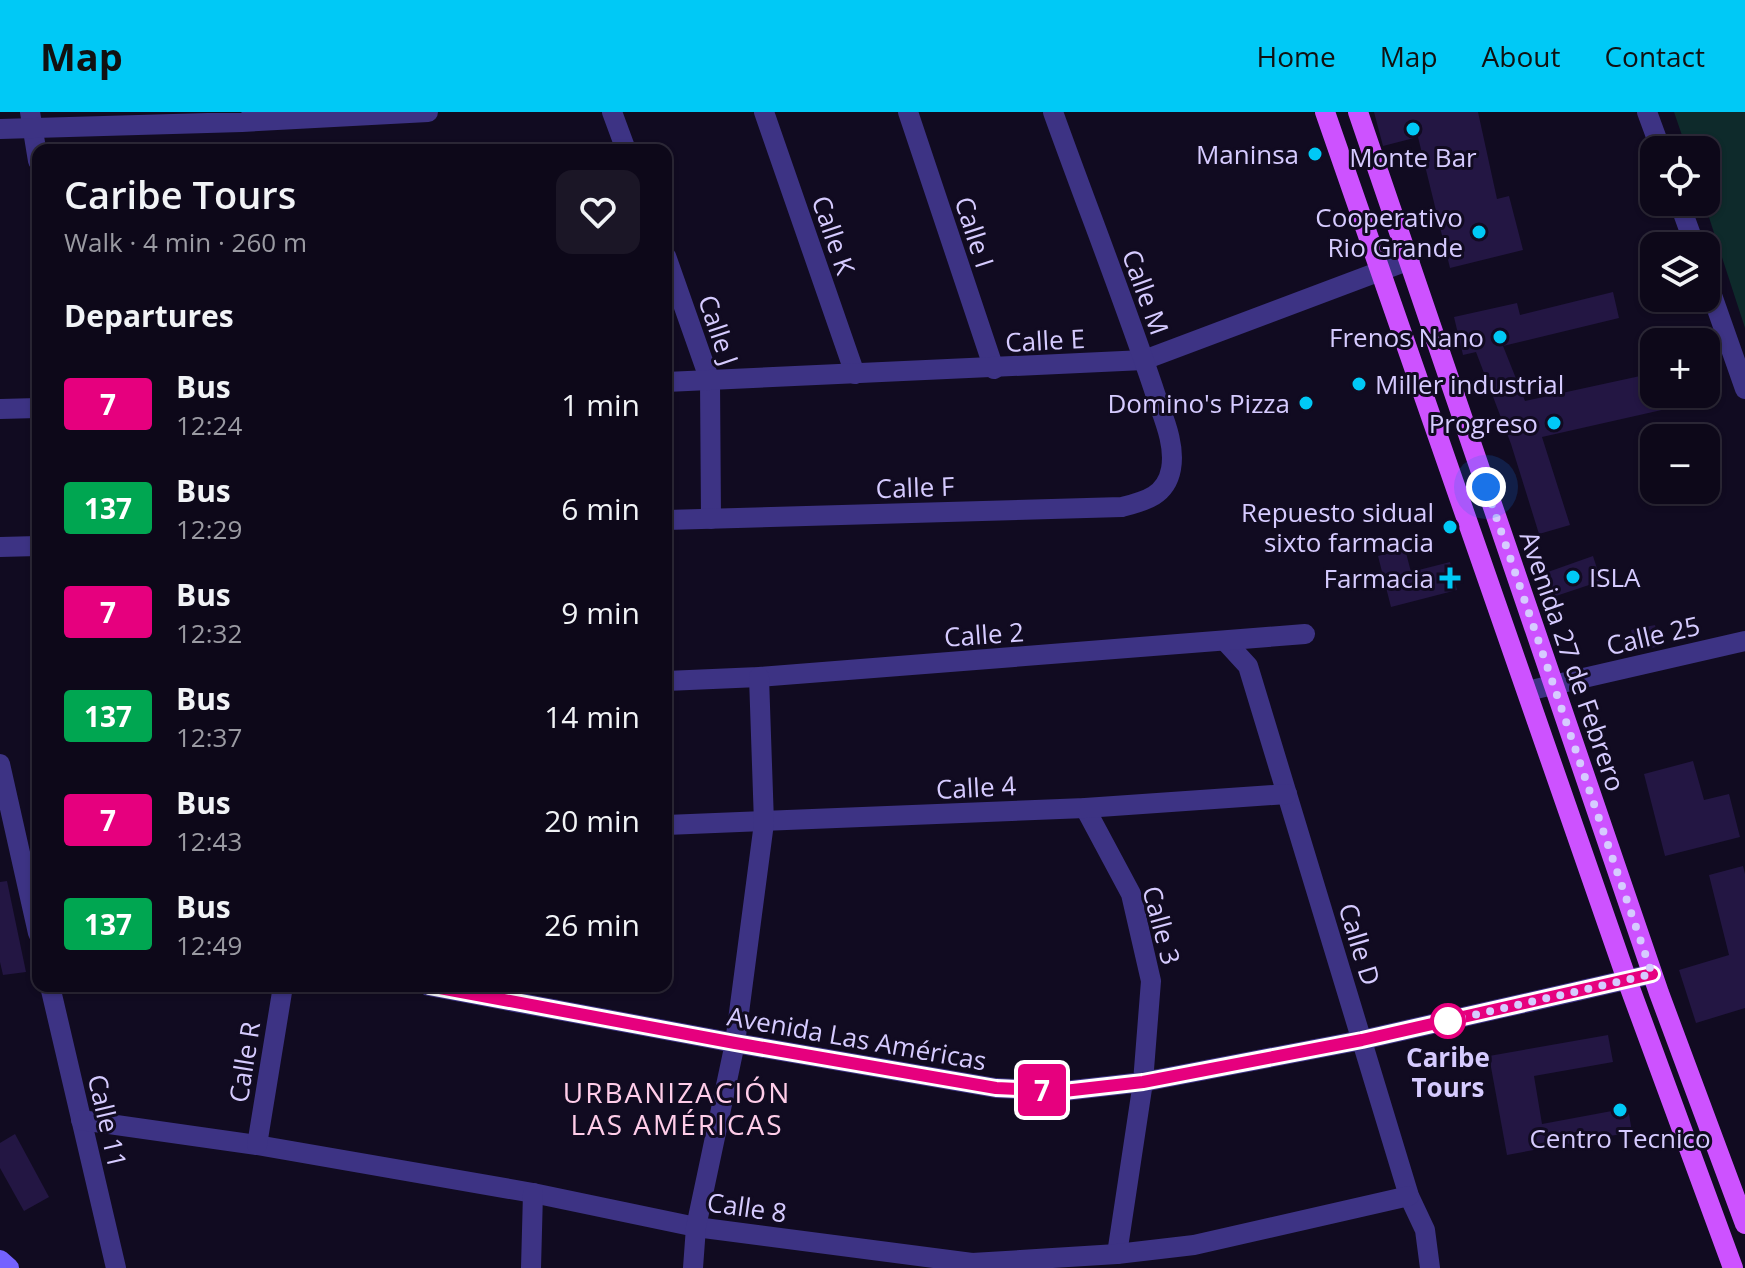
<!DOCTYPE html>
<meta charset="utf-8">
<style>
:root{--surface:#0d0819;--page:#1b1626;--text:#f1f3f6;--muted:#9a9aa2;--line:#2d2938;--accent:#00c9f6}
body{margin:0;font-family:"Open Sans",sans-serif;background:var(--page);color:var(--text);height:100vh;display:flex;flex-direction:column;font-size:30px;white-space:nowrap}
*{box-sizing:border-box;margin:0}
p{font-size:26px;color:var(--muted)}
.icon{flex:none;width:44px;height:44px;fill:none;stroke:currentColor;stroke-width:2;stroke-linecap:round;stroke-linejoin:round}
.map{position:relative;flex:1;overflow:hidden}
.details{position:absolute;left:32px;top:32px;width:640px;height:848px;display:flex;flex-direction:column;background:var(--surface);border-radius:16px;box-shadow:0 2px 6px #0004,0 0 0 2px var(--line)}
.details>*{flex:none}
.badge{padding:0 16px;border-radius:6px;font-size:28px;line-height:52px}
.controls{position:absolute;left:1640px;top:24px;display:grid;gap:16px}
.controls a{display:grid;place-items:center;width:80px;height:80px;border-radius:16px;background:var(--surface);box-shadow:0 2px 6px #0004,0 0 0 2px var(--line);font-size:40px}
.you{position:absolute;width:40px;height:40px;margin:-20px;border:6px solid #fff;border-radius:50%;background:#1a73e8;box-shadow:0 0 0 12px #1a73e833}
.map>.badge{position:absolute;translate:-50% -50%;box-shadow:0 0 0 4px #fff}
h2{padding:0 32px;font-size:30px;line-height:72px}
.round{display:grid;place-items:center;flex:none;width:84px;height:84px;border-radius:16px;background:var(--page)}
.headline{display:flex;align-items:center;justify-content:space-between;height:136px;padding:0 32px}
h1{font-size:38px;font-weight:600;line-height:60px}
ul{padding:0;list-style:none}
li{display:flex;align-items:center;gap:24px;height:104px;padding:0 32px}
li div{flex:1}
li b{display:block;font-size:30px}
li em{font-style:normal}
li .badge{min-width:88px;font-weight:700;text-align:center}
header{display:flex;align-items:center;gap:48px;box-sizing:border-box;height:112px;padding:0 40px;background:var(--accent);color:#111}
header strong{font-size:38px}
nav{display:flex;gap:44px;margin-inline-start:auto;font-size:28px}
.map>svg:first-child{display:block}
</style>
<header>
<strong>Map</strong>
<nav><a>Home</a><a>Map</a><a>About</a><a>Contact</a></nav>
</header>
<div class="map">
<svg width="1745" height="1156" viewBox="0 0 1745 1156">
<rect width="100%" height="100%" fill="#110b21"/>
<path fill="#0e2a2b" d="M 1674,0 L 1745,0 L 1745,216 L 1704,90 L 1706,90 L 1706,38 L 1687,38 Z"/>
<g fill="#231643">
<path d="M 1374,0 L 1478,0 L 1497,87 L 1509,84 L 1523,138 L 1450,156 L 1418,25 L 1383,34 Z"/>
<path d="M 1613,180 L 1619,206 L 1503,234 L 1525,289 L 1654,261 L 1654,282 L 1705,282 L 1706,288 L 1542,325 L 1570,413 L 1539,422 L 1511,332 L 1476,240 L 1463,243 L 1454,205 L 1517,191 L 1520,203 Z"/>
<path d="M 1405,437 L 1411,460 L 1450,450 L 1457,478 L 1391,495 L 1378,444 Z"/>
<path d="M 1593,444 L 1601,469 L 1553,485 L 1545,461 Z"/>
<path d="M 1655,513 L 1660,534 L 1636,540 L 1631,518 Z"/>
<path d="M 1693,649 L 1704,688 L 1729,682 L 1740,725 L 1665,744 L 1644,662 Z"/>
<path d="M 1743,754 L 1745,762 L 1745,896 L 1696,911 L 1679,858 L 1729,843 L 1709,763 Z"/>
<path d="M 7,769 L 26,860 L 3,863 L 0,850 L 0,770 Z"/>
<path d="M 1608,923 L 1613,950 L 1534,964 L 1542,1012 L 1628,996 L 1632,1020 L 1507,1043 L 1489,944 Z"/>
<path d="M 15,1022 L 49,1085 L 24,1099 L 0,1056 L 0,1031 Z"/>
</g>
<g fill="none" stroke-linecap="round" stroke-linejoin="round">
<g stroke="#3d3384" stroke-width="20">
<path d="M 30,0 L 38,49"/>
<path d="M 612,0 L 626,38"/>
<path d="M 764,0 L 855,262"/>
<path d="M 908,0 L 994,257"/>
<path d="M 1647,0 L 1661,38"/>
<path d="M 0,17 L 242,10 L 428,0"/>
<path d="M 1679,90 L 1695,134"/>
<path d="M 666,144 L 710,269 L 711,407"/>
<path d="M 1706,166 L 1745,277"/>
<path d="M 666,270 L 1144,248 L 1410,148"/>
<path d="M 0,297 L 38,296"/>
<path d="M 666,408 L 1122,395 C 1145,389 1166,384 1171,357 C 1176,330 1161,301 1153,275 C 1122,183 1086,92 1053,0"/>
<path d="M 0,435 L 38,434"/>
<path d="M 1226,530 L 1248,554 L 1409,1084 L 1425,1118 L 1430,1156"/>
<path d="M 666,569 L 759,565 L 1305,522"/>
<path d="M 1527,579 L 1745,529"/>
<path d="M 0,652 L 38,821"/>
<path d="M 1085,696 L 1131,782 L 1151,869 L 1143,970 L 1117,1142"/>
<path d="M 666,713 L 1085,696 L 1287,682"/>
<path d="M 50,874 L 116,1156"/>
<path d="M 429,874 L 735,931 L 996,976 L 1064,979 L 1143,970 L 1362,928 L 1652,862"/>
<path d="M 81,1008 L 257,1033 L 533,1081 L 696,1115 L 972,1151 L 1117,1142 L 1194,1133 L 1409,1084"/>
<path d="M 257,1033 L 283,874"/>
<path d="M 531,1156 L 533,1081"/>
<path d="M 693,1156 L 696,1115 L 735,931 L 764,711 L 759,565"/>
</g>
<path stroke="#7462ff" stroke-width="20" d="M 0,1148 L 9,1156"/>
<g stroke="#cd52ff" stroke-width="20">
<path d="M 1325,0 L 1627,868 L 1733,1156"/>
<path d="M 1358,0 L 1659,881 L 1745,1112"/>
</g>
</g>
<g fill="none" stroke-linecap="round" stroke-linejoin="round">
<g stroke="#fff" stroke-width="18">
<path id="line" d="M 429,874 L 735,931 L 996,976 L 1064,979 L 1143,970 L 1362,928 L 1652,862"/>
</g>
<use href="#line" stroke="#e6007e" stroke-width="12"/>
<path stroke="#d6cbff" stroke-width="8" stroke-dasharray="0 14.4" d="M 1448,909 L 1652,862 L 1486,375"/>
</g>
<g fill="#00c9f6" stroke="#110b21" stroke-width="3">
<circle cx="1413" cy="17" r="8"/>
<circle cx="1315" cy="42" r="8"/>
<circle cx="1479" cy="120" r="8"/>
<circle cx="1500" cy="225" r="8"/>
<circle cx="1359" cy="272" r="8"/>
<circle cx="1306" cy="291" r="8"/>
<circle cx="1554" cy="311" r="8"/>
<circle cx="1450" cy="415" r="8"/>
<circle cx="1573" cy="465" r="8"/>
<path d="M1446 454h8v8h8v8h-8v8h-8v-8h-8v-8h8z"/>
<circle cx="1620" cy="998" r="8"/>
</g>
<circle fill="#fff" stroke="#e6007e" stroke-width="4" cx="1448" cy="909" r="16"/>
<g text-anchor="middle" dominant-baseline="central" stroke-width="6" stroke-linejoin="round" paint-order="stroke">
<g font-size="26" fill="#d6cbff" stroke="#110b21" text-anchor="end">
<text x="1299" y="42">Maninsa</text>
<text x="1413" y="45" text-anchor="middle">Monte Bar</text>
<text x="1463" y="105">Cooperativo<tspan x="1463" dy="30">Rio Grande</tspan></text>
<text x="1484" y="225">Frenos Nano</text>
<text x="1375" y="272" text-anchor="start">Miller industrial</text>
<text x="1290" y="291">Domino's Pizza</text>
<text x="1538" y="311">Progreso</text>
<text x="1434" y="400">Repuesto sidual<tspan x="1434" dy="30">sixto farmacia</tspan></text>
<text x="1589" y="465" text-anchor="start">ISLA</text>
<text x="1434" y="466">Farmacia</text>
<text x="1620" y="1026" text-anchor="middle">Centro Tecnico</text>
</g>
<g font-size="26" fill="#d6cbff" stroke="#110b21">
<text transform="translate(975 120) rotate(72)">Calle I</text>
<text transform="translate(834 123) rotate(71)">Calle K</text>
<text transform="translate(1146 180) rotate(70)">Calle M</text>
<text transform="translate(719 218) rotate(71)">Calle J</text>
<text transform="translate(1045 228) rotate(-3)">Calle E</text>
<text transform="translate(915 375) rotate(-2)">Calle F</text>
<text transform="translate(984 522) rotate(-4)">Calle 2</text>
<text transform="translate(1653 523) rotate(-13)">Calle 25</text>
<text transform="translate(1573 549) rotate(71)">Avenida 27 de Febrero</text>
<text transform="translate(976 675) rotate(-3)">Calle 4</text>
<text transform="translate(1162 813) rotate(75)">Calle 3</text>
<text transform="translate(1360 832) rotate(73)">Calle D</text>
<text transform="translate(857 926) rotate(10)">Avenida Las Américas</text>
<text transform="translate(244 950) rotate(-81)">Calle R</text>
<text transform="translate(108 1009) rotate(77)">Calle 11</text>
<text transform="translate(747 1095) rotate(8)">Calle 8</text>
</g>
<g font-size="26" font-weight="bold" fill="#d6cbff" stroke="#110b21">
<text x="1448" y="945">Caribe<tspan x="1448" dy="30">Tours</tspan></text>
</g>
<g font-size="28" letter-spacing="2" fill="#ffcde9" stroke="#110b21">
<text x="677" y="980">URBANIZACIÓN<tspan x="677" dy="32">LAS AMÉRICAS</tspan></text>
</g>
</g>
</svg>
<div class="controls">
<a><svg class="icon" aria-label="locate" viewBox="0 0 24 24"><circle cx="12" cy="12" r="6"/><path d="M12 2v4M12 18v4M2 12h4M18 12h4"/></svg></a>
<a><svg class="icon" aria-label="layers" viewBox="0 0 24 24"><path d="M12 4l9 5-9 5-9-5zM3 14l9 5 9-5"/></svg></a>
<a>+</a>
<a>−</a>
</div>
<div class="you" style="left:1486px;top:375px"></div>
<b class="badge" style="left:1042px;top:978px;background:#e6007e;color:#fff">7</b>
<section class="details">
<div class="headline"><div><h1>Caribe Tours</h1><p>Walk · 4 min · 260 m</p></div><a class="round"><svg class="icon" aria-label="heart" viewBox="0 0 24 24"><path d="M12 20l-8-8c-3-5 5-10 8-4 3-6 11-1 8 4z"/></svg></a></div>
<h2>Departures</h2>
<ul>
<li><span class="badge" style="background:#e6007e;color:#fff">7</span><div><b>Bus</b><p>12:24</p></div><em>1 min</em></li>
<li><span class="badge" style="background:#00a651;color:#fff">137</span><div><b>Bus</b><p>12:29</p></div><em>6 min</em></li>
<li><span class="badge" style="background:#e6007e;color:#fff">7</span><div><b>Bus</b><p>12:32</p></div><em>9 min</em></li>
<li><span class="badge" style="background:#00a651;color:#fff">137</span><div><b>Bus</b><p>12:37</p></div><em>14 min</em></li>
<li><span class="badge" style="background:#e6007e;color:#fff">7</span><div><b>Bus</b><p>12:43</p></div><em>20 min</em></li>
<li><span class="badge" style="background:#00a651;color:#fff">137</span><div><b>Bus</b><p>12:49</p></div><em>26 min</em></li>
</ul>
</section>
</div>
